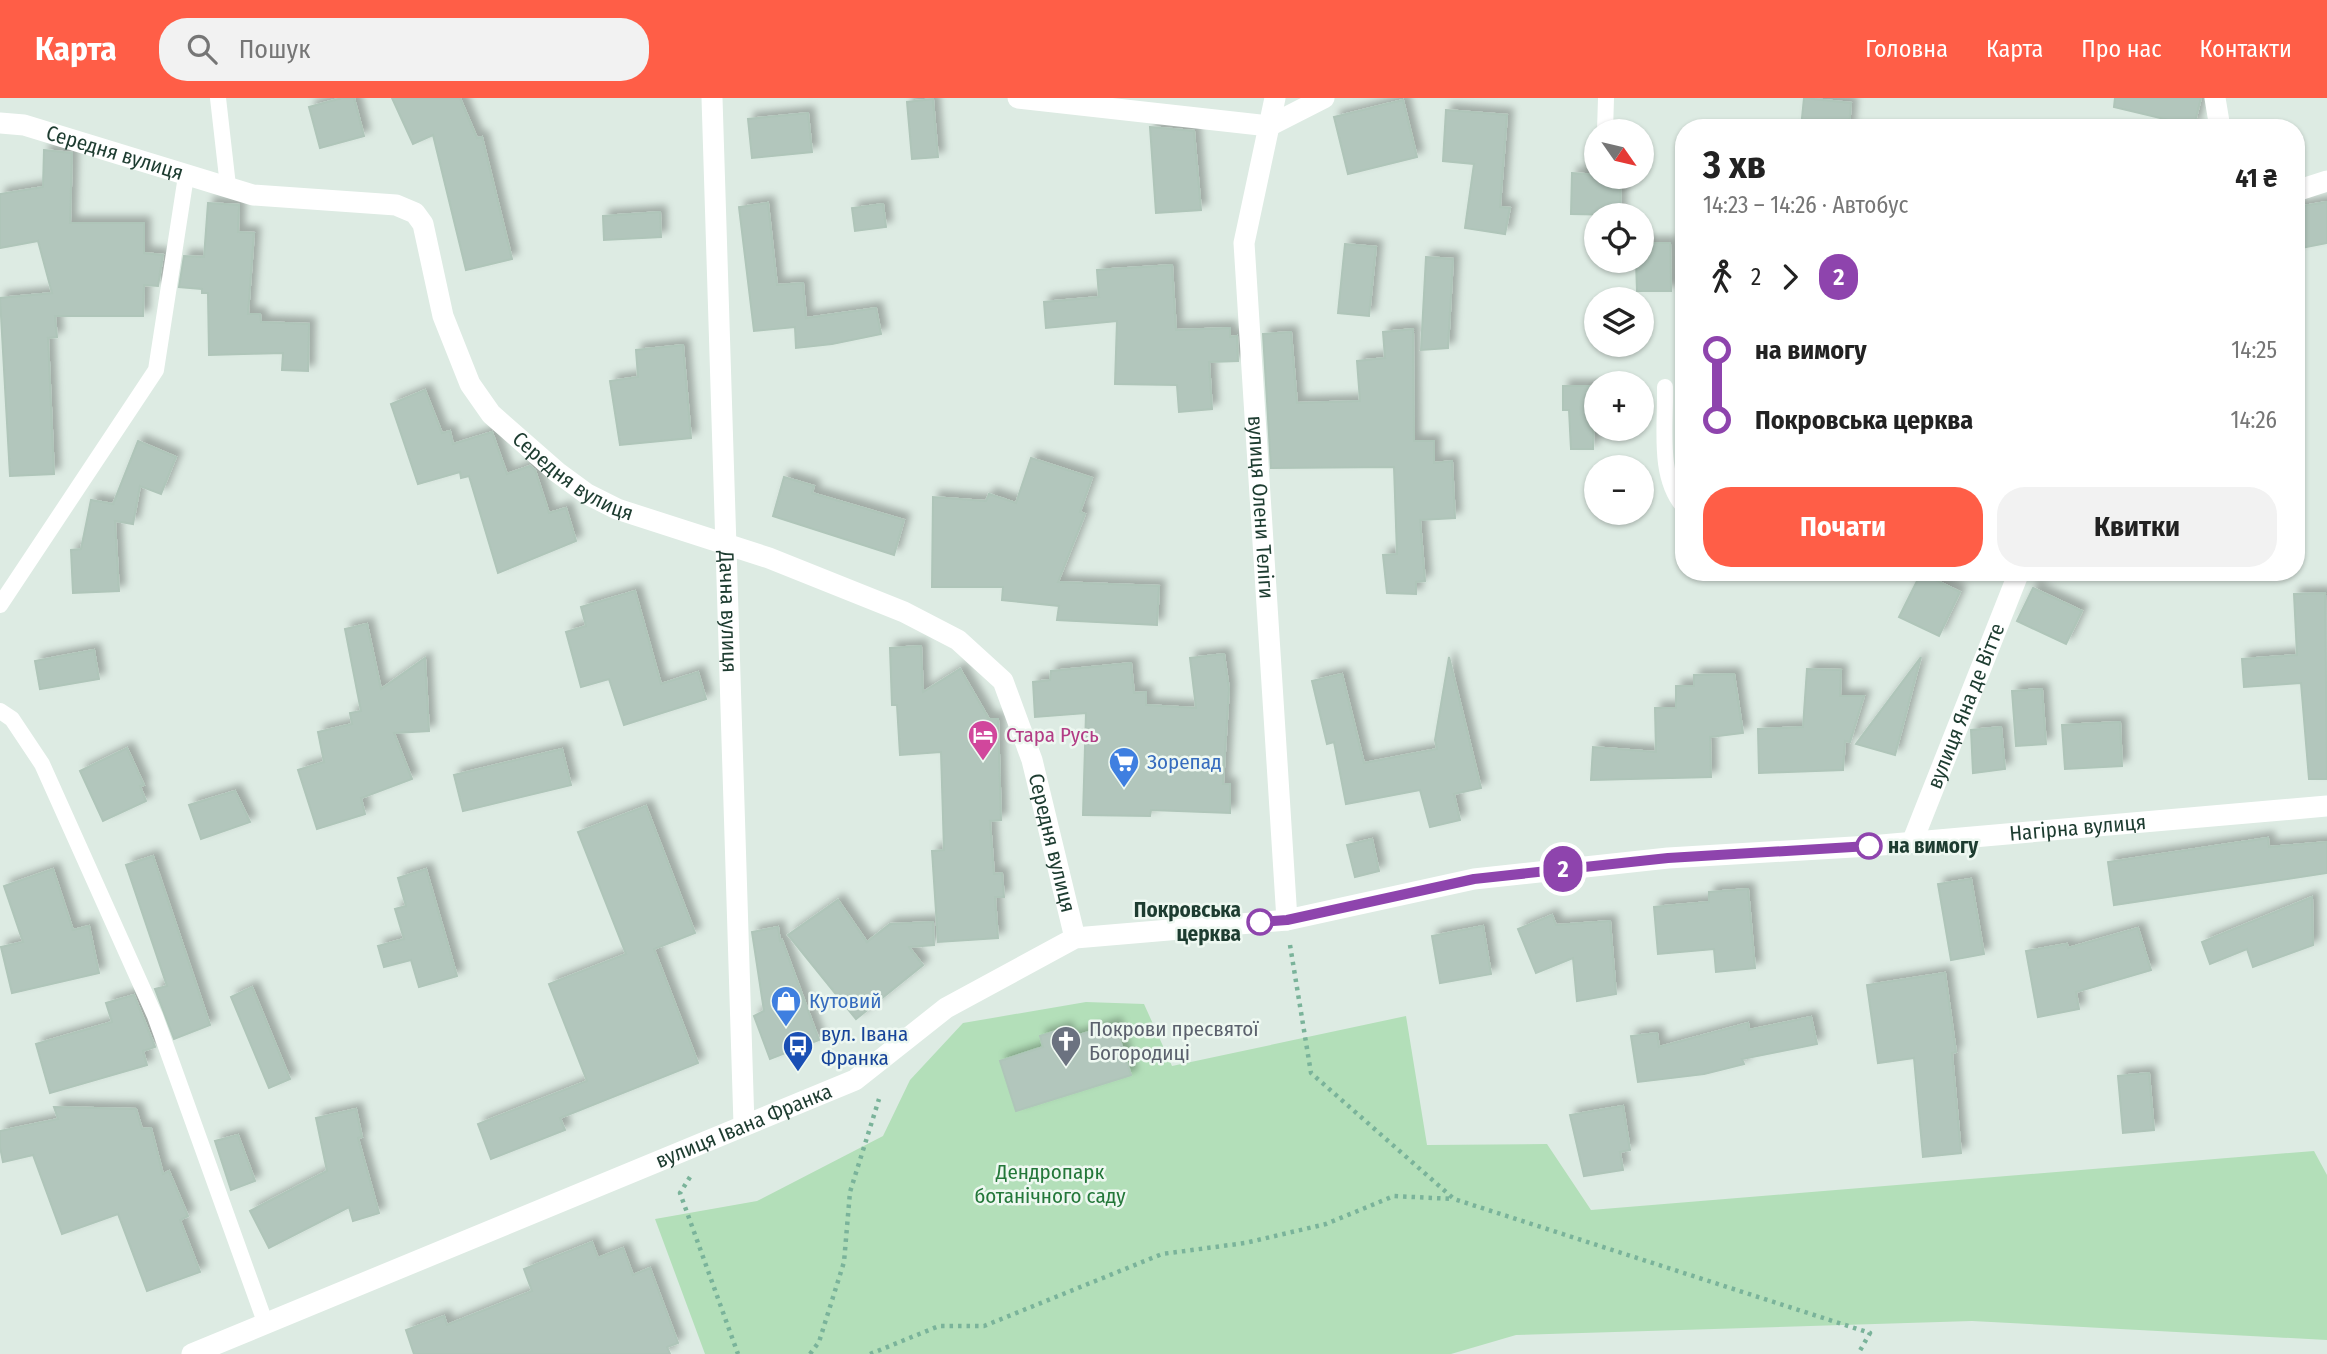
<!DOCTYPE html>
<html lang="uk">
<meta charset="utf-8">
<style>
:root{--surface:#fff;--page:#f2f2f2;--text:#222;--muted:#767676;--accent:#ff5e47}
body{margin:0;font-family:"Fira Sans Condensed",sans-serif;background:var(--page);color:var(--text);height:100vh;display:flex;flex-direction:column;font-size:26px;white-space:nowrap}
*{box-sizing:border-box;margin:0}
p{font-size:23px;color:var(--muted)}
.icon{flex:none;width:38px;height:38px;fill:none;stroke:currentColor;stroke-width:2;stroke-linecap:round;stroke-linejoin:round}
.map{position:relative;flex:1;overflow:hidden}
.drawer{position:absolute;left:1675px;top:21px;width:630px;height:462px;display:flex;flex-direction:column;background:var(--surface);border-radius:28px;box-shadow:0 2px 5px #0004}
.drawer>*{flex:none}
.badge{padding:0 14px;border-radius:23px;font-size:24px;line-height:46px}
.needle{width:46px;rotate:124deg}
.fabs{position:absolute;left:1584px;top:21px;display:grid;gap:14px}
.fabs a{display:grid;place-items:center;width:70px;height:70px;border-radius:50%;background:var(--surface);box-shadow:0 2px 5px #0004;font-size:35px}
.map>.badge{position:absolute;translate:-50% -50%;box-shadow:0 0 0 4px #fff}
.legs{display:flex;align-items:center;gap:10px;height:77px;padding:0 28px;font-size:23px}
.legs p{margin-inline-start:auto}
.head{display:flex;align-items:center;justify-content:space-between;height:119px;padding:0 28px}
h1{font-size:38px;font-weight:700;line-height:52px}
.cta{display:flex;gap:14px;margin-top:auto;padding:14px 28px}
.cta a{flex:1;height:80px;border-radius:28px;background:var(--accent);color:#fff;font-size:28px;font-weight:700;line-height:80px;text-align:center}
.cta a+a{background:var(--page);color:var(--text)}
ul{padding:0 28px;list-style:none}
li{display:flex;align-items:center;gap:24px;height:70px;font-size:26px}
li i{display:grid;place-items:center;width:10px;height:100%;margin:0 9px;background:currentColor}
li i::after{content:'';width:18px;height:18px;margin:-9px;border:5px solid;border-radius:50%;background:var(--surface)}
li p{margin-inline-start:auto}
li:first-child i{background:linear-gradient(#0000 50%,currentColor 0)}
li:last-child i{background:linear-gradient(currentColor 50%,#0000 0)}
header{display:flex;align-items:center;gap:42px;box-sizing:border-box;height:98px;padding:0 35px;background:var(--accent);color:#fff}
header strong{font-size:33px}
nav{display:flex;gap:38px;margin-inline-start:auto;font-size:24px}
.search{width:490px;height:63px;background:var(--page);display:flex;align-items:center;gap:18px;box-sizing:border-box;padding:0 24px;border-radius:28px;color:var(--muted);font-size:26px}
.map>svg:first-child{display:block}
</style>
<header>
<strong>Карта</strong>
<div class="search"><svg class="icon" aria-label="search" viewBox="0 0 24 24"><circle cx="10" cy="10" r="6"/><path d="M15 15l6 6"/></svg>Пошук</div>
<nav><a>Головна</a><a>Карта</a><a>Про нас</a><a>Контакти</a></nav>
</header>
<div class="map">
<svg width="2327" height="1256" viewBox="0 0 2327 1256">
<defs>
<filter id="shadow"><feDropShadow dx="6" dy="-6" stdDeviation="3.5" flood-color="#0004"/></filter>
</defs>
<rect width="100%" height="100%" fill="#ddebe3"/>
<path fill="#b3dfb9" d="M 1086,904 L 1144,906 L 1172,968 L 1406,918 L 1427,1047 L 1547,1046 L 1591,1112 L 2314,1053 L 2327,1077 L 2327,1242 L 1972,1223 L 1516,1237 L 1451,1256 L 705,1256 L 655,1121 L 757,1103 L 883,1038 L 910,982 L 963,925 Z"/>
<g fill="#b2c6bc" stroke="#afc5b9" stroke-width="2" filter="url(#shadow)">
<path d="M 342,0 L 354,0 L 364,38 L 320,50 L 309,9 Z"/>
<path d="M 392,0 L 460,0 L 477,40 L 482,39 L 512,161 L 466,172 L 433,37 L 413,46 Z"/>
<path d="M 1804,0 L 1851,5 L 1849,30 L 1801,30 Z"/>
<path d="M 2115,0 L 2201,0 L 2194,28 L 2114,9 Z"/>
<path d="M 933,1 L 938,59 L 912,61 L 907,4 Z"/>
<path d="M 1403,2 L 1417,59 L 1348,76 L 1334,19 Z"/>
<path d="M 1446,12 L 1507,17 L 1500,109 L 1510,110 L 1505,136 L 1465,130 L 1474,66 L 1443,63 Z"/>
<path d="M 808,15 L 812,54 L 752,60 L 748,21 Z"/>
<path d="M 1150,29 L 1194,33 L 1201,112 L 1156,115 Z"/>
<path d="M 44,52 L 72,55 L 70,125 L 144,125 L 144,155 L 163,157 L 158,188 L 144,187 L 143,218 L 55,218 L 57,239 L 48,240 L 54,376 L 10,378 L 0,200 L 52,195 L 38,143 L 0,150 L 0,96 L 43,89 Z"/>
<path d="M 1572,75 L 1621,79 L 1620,117 L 1571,116 Z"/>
<path d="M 2327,104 L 2327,145 L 2296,151 L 2296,109 Z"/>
<path d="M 208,105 L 239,107 L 238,134 L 254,135 L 248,216 L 260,216 L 261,224 L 309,226 L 308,273 L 282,272 L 283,255 L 209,257 L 208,195 L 202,195 L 202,191 L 179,189 L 184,158 L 204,159 Z"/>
<path d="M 768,105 L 777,187 L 803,185 L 806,220 L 876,210 L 881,236 L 832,246 L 796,250 L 795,229 L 754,233 L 739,109 Z"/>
<path d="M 883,106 L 886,129 L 855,133 L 852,110 Z"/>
<path d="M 660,114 L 661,139 L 604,142 L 603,118 Z"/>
<path d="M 1642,145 L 1670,145 L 1671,193 L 1637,193 L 1636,163 L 1642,163 Z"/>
<path d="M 1345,146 L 1376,149 L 1369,218 L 1338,215 Z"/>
<path d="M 1426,159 L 1453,161 L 1448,250 L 1421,252 Z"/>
<path d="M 1172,167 L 1176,232 L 1230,230 L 1230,239 L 1237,238 L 1238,263 L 1209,264 L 1212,311 L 1179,314 L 1177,287 L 1115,286 L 1117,223 L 1046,230 L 1044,204 L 1099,199 L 1097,172 Z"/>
<path d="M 1413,231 L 1414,343 L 1434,343 L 1434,365 L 1452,363 L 1455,420 L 1420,422 L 1425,483 L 1416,484 L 1416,496 L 1387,495 L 1383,457 L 1397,456 L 1394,369 L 1271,370 L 1263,236 L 1291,234 L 1297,305 L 1360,303 L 1357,263 L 1385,260 L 1383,234 Z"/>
<path d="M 683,247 L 691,340 L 620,347 L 610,283 L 638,279 L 636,252 Z"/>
<path d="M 1563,288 L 1594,288 L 1593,351 L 1571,351 L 1569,312 L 1563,312 Z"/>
<path d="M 425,292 L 442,335 L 450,333 L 453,346 L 492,334 L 507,376 L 530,368 L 535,372 L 549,415 L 566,410 L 576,443 L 498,475 L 469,378 L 461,380 L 460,374 L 418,386 L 391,306 Z"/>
<path d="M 138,343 L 176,359 L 161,396 L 140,388 L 133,426 L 115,423 L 119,493 L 73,495 L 71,452 L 81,451 L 91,402 L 113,406 Z"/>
<path d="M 1031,360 L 1092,380 L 1080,414 L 1085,416 L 1058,484 L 1159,488 L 1157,527 L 1057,522 L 1059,508 L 1002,502 L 1003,489 L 932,489 L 933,399 L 986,403 L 989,396 L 1016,405 Z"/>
<path d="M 784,379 L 814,388 L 812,395 L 904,422 L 894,457 L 773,418 Z"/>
<path d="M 1921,475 L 1960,494 L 1939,538 L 1899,519 Z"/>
<path d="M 2033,490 L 2082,513 L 2066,546 L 2017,523 Z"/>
<path d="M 635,493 L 661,586 L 698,574 L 706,601 L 624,627 L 609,581 L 581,589 L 566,534 L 586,528 L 581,509 Z"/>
<path d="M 2325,495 L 2327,681 L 2309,681 L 2301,585 L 2244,589 L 2242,561 L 2297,557 L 2294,496 Z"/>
<path d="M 367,526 L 381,591 L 425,560 L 429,633 L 394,635 L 412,681 L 361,700 L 365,716 L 317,731 L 298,672 L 324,664 L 318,634 L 352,626 L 350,615 L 361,613 L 345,531 Z"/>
<path d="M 921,548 L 923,594 L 960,571 L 989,621 L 998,621 L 1001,722 L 990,723 L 994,776 L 1002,775 L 1004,799 L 995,799 L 998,840 L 938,844 L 932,753 L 944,752 L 941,654 L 900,657 L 897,607 L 892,607 L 890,550 Z"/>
<path d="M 94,552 L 99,581 L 40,591 L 35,563 Z"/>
<path d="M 1224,556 L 1229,591 L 1223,686 L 1230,686 L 1230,715 L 1151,712 L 1150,718 L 1083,717 L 1086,615 L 1035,619 L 1033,584 L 1050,582 L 1051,573 L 1131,565 L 1134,595 L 1146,594 L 1146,607 L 1196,610 L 1190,560 Z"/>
<path d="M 1449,559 L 1481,690 L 1454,696 L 1460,722 L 1430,729 L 1420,692 L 1346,706 L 1334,644 L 1327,646 L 1312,583 L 1342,576 L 1364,665 L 1437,651 L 1435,642 Z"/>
<path d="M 1921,559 L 1895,657 L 1856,646 Z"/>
<path d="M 1807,571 L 1841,572 L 1840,598 L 1864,598 L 1850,644 L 1845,643 L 1843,672 L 1759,675 L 1758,631 L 1803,629 Z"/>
<path d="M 1734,576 L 1743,635 L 1710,639 L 1711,679 L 1591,682 L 1593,649 L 1656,654 L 1655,610 L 1676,610 L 1676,588 L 1694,588 L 1694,577 Z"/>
<path d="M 2042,591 L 2046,646 L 2016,648 L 2012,593 Z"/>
<path d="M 2120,624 L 2122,668 L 2065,671 L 2062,627 Z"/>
<path d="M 2001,629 L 2005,671 L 1973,675 L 1971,632 Z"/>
<path d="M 127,650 L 144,687 L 140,688 L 146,703 L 103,723 L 80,673 Z"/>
<path d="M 562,651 L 571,687 L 463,713 L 454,677 Z"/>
<path d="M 235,693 L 250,724 L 201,741 L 189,707 Z"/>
<path d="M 646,708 L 695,835 L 654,851 L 698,965 L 560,1020 L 565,1032 L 491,1061 L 478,1026 L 587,983 L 549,886 L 626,856 L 578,734 Z"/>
<path d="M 2268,740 L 2269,749 L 2327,744 L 2327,775 L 2114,807 L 2108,764 Z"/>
<path d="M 1372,741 L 1379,773 L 1355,779 L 1347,747 Z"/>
<path d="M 153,758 L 210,927 L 174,941 L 155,891 L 167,888 L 126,767 Z"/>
<path d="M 53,771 L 73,832 L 89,828 L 99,875 L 12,895 L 1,849 L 23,844 L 4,788 Z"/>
<path d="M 426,771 L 457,878 L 419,889 L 411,862 L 384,869 L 378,848 L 404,841 L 395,811 L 406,808 L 398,780 Z"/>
<path d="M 1971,781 L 1984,856 L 1951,862 L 1938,786 Z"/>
<path d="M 1748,791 L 1755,870 L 1716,874 L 1714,851 L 1658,856 L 1654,809 L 1709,804 L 1709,794 Z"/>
<path d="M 2312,799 L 2313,847 L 2253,869 L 2247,851 L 2210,866 L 2202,844 Z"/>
<path d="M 838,802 L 867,844 L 890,826 L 933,824 L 934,847 L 909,849 L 923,867 L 856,921 L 788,837 Z"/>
<path d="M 1552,817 L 1556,827 L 1610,823 L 1616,896 L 1577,903 L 1573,860 L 1536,875 L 1518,831 Z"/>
<path d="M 1483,828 L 1491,876 L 1440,885 L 1432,838 Z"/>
<path d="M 778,829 L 780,843 L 782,842 L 819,942 L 770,961 L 754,918 L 764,913 L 752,834 Z"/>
<path d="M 2138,830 L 2151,872 L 2076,894 L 2079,911 L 2038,919 L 2026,853 L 2067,846 L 2068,850 Z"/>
<path d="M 1945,875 L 1956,954 L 1952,955 L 1961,1055 L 1923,1059 L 1914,960 L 1878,965 L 1867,887 Z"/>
<path d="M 252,889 L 290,981 L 269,990 L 231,899 Z"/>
<path d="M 134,897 L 155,949 L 143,953 L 147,967 L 50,995 L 36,946 L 112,924 L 106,905 Z"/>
<path d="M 1811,919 L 1817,946 L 1742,961 L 1744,966 L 1704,976 L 1638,984 L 1631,938 L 1657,935 L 1659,949 L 1748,925 L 1749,932 Z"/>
<path d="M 1115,926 L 1131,977 L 1016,1013 L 1000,963 L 1043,949 L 1040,938 L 1066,930 L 1069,940 Z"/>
<path d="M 2149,975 L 2154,1032 L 2123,1035 L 2118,978 Z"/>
<path d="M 1623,1008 L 1630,1052 L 1620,1054 L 1623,1072 L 1584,1078 L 1570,1017 Z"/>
<path d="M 54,1009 L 136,1011 L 142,1031 L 151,1030 L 163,1076 L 169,1073 L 188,1118 L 180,1122 L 200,1174 L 147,1193 L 118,1116 L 62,1136 L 33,1057 L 3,1064 L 0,1049 L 0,1033 L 58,1021 Z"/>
<path d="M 356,1011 L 362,1039 L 358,1040 L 379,1115 L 353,1123 L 349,1109 L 269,1150 L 250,1113 L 327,1073 L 316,1020 Z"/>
<path d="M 238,1037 L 255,1083 L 231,1092 L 215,1043 Z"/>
<path d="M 592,1144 L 598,1160 L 623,1150 L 633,1177 L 650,1170 L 678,1245 L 667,1249 L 670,1256 L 414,1256 L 406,1232 L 444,1218 L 447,1227 L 532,1193 L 524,1171 Z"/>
</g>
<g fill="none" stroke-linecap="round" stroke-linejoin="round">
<g stroke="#7ab39a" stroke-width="4.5" stroke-dasharray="3.5 5" stroke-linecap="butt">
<path d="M 1290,847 L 1311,975 L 1454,1101 L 1870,1235 L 1858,1256"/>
<path d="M 690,1079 L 680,1095 L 738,1256"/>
<path d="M 810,1256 L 819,1244 L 844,1164 L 850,1094 L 879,1001"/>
<path d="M 870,1256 L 939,1228 L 984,1228 L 1162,1156 L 1245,1145 L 1326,1126 L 1394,1098 L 1453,1101"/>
</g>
<g stroke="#fff" stroke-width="16">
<path d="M 218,0 L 228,88"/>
<path d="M 1605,33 L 1606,0"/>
<path d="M 1665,289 C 1666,327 1657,379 1684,409"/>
<path d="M 0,507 L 156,272 L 186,78"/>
<path d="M 0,613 L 12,621 L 42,666 L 155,918 L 265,1224"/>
</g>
<g stroke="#fff" stroke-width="21">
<path id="s1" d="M 712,0 L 744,1027"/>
<path d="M 1018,0 L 1269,28 L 1324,0"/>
<path id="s2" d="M 1275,0 L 1244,145 L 1287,822 L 1474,781 L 1668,760 L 1870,748 L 2327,708"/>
<path d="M 2215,0 L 2220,30"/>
<path id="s3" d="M 0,25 L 24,27 L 253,97 L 396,107 L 415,115 L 423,126 L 443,218 L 470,286 L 491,316 L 557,374 L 587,396 L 617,411 L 769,460 L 904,514 L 958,542 L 1003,583 L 1032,662 L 1075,840"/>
<path d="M 2296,93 L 2327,83"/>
<path id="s4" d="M 1913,742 L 2019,474"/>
</g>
<path stroke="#fff" stroke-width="21" id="s5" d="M 192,1256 L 855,982 L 946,910 L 1075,840 L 1287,822"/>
</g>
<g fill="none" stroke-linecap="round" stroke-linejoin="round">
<g stroke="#fff" stroke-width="16">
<path id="line-1" d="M 1260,824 L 1287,822 L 1474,781 L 1668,760 L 1869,748"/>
</g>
<use href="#line-1" stroke="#8e44ad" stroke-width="10"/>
</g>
<defs>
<g id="hotel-pin" transform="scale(1.575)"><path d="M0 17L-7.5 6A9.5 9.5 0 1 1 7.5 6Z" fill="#d1479c" stroke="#eef8f1"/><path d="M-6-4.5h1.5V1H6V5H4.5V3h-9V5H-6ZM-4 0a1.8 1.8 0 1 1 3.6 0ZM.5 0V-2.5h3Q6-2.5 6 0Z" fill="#fff"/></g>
<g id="supermarket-pin" transform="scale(1.575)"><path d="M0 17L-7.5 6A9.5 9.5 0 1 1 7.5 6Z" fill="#3f7fe0" stroke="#eef8f1"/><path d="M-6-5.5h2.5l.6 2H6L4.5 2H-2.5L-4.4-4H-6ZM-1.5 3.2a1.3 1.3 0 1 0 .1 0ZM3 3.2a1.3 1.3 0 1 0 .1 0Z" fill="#fff"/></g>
<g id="shop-pin" transform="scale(1.575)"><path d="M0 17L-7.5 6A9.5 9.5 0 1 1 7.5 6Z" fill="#3f7fe0" stroke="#eef8f1"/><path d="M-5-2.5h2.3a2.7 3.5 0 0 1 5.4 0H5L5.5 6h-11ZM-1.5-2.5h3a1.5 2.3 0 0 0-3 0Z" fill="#fff"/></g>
<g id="church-pin" transform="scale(1.575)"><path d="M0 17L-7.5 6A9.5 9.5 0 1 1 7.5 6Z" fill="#6b7280" stroke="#eef8f1"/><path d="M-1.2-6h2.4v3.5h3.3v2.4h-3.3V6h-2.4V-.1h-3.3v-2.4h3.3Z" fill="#fff"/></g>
<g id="bus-pin" transform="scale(1.575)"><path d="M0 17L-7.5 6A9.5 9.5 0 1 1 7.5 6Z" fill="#1a4fb4" stroke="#eef8f1"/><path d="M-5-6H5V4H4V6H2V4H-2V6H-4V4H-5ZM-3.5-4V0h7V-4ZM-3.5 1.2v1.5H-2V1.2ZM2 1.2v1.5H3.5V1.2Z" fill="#fff"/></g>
</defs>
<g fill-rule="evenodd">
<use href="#hotel-pin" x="983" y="637"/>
<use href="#supermarket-pin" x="1124" y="664"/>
<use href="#shop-pin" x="786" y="903"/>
<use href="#church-pin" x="1066" y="943"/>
<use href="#bus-pin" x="798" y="948"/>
</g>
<g fill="#fff" stroke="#8e44ad" stroke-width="3.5">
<circle cx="1869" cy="748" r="12"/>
<circle cx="1260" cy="824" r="12"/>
</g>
<g text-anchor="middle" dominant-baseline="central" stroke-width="5" stroke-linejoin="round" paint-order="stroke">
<g font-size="21" fill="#1d3c30" stroke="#eef8f1">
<text stroke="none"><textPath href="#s3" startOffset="119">Середня вулиця</textPath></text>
<text stroke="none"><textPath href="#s3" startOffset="749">Середня вулиця</textPath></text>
<text stroke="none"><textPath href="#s2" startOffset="413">вулиця Олени Теліги</textPath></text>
<text stroke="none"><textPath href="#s1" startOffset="514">Дачна вулиця</textPath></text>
<text stroke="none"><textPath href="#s4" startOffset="144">вулиця Яна де Вітте</textPath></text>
<text stroke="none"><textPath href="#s2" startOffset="1624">Нагірна вулиця</textPath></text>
<text stroke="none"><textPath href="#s3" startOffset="1400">Середня вулиця</textPath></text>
<text stroke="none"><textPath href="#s5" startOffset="597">вулиця Івана Франка</textPath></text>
</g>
<g font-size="21" fill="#b23c85" stroke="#eef8f1" text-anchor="start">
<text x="1006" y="637">Стара Русь</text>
</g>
<g font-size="21" fill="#366cbe" stroke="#eef8f1" text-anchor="start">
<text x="1147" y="664">Зорепад</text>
<text x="809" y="903">Кутовий</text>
</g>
<g font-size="21" font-weight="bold" fill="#1d3c30" stroke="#eef8f1" text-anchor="start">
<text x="1888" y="748">на вимогу</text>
<text x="1241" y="812" text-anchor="end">Покровська<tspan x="1241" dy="24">церква</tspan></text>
</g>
<g font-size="21" fill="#5b616d" stroke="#eef8f1" text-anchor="start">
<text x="1089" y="931">Покрови пресвятої<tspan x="1089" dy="24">Богородиці</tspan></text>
</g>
<g font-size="21" fill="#164399" stroke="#eef8f1" text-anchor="start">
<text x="821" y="936">вул. Івана<tspan x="821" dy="24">Франка</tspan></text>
</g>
<g font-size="21" fill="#237739" stroke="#eef8f1">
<text x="1050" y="1074">Дендропарк<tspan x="1050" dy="24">ботанічного саду</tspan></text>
</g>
</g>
</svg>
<div class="fabs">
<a><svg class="needle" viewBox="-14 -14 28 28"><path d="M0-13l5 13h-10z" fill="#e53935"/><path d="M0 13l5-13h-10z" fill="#767676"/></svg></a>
<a><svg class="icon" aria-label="locate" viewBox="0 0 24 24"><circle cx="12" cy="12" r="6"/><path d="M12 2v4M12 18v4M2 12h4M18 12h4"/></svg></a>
<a><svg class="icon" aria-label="layers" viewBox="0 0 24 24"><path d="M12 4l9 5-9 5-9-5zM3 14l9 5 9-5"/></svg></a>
<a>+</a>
<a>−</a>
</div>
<b class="badge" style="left:1563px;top:771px;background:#8e44ad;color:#fff">2</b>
<section class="drawer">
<div class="head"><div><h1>3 хв</h1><p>14:23 – 14:26 · Автобус</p></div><b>41 ₴</b></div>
<div class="legs"><svg class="icon" aria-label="walk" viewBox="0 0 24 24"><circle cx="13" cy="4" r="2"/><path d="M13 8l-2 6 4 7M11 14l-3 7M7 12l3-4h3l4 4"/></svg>2<svg class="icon" aria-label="forward" viewBox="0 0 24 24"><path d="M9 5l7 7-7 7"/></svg><b class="badge" style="background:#8e44ad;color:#fff">2</b></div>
<ul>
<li><i style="color:#8e44ad"></i><b>на вимогу</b><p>14:25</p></li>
<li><i style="color:#8e44ad"></i><b>Покровська церква</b><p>14:26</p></li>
</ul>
<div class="cta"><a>Почати</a><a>Квитки</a></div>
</section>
</div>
